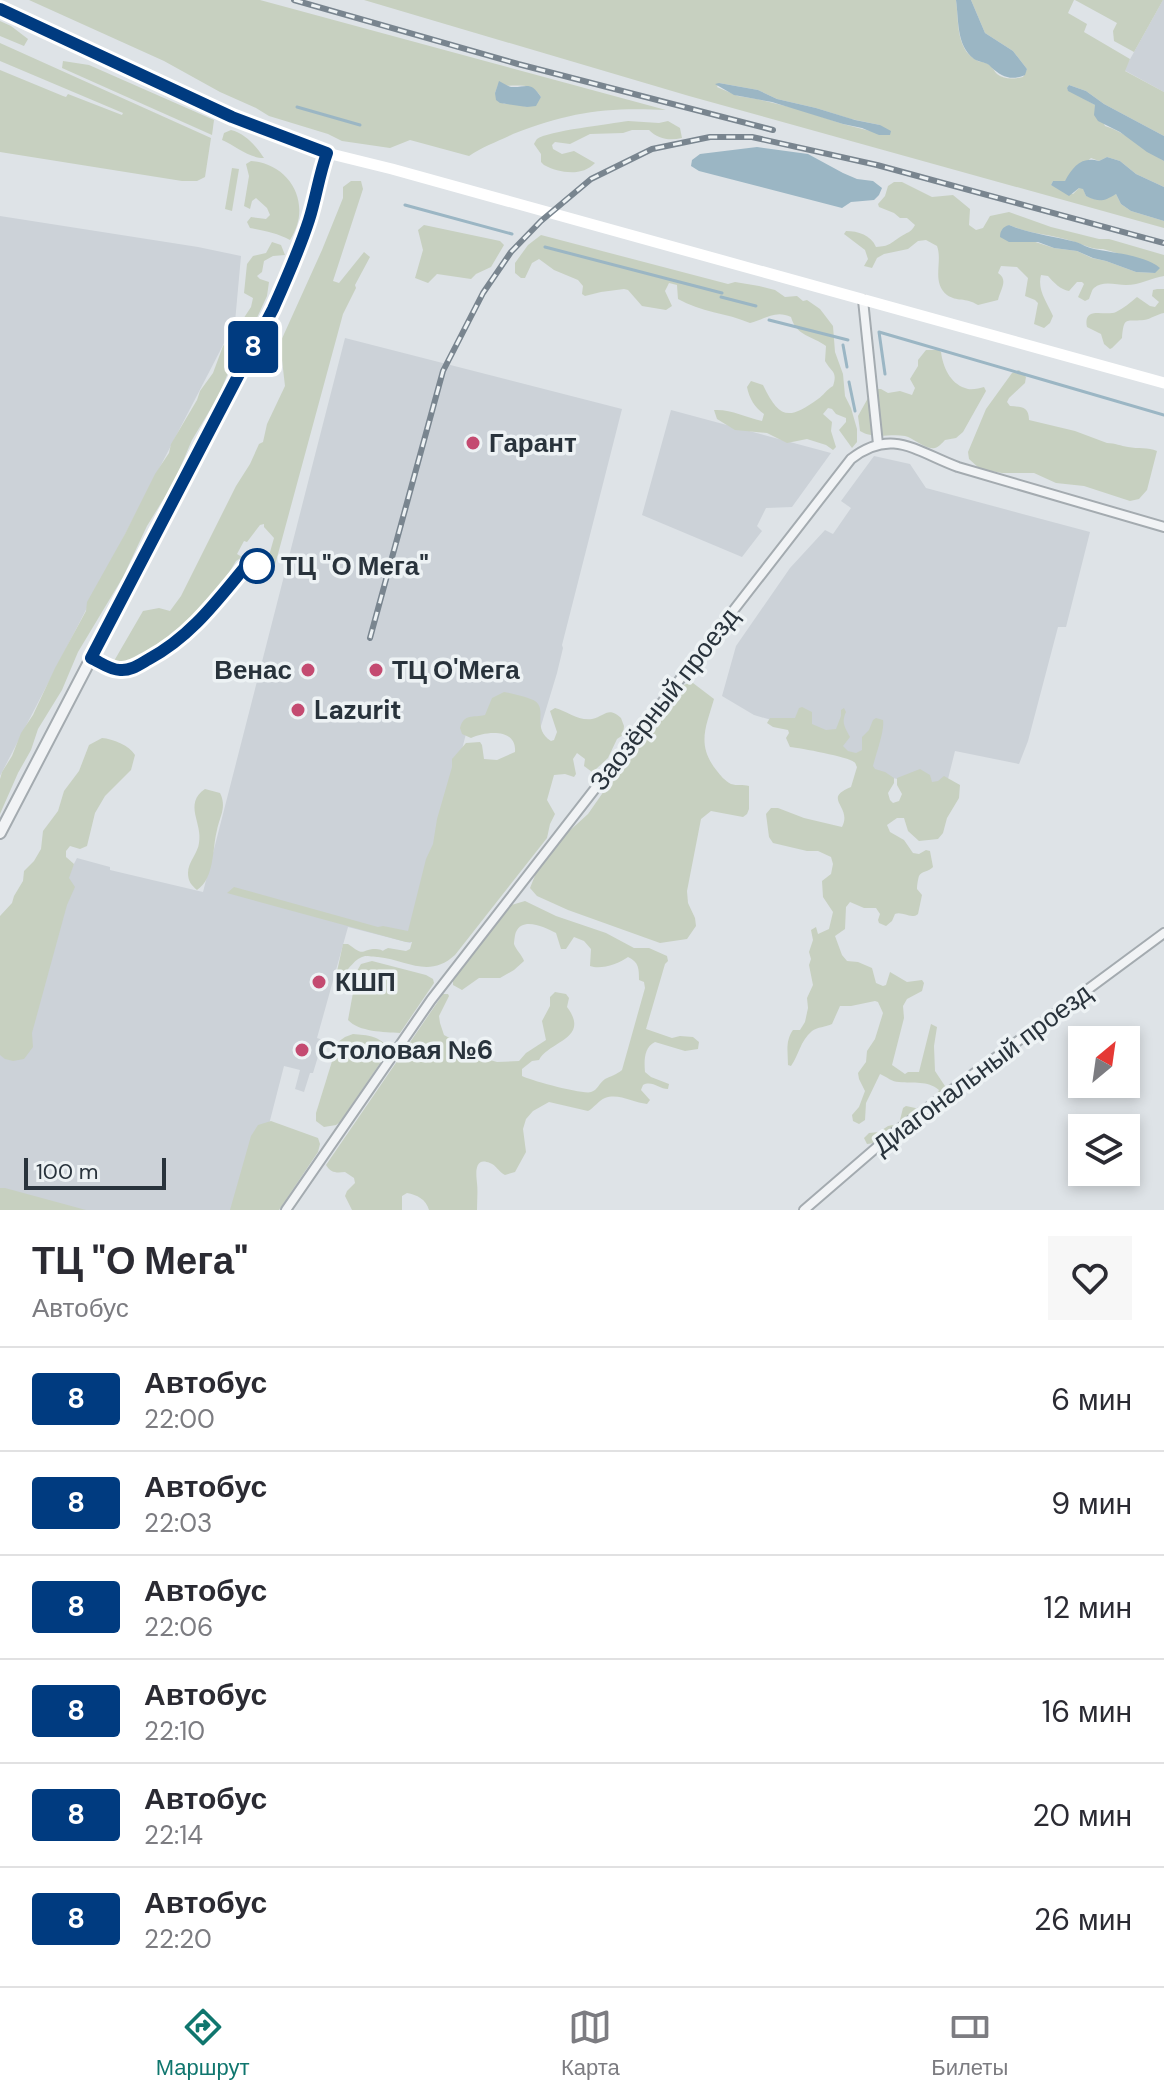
<!DOCTYPE html>
<html lang="ru">
<meta charset="utf-8">
<style>
:root{--surface:#fff;--page:#f7f7f7;--text:#2b2b33;--muted:#7c7c81;--line:#e1e1e2;--accent:#0f766e}
body{margin:0;font-family:"DM Sans",sans-serif;background:var(--page);color:var(--text);height:100vh;display:flex;flex-direction:column;font-size:30px;white-space:nowrap}
*{box-sizing:border-box;margin:0}
p{font-size:26px;color:var(--muted)}
.icon{flex:none;width:44px;height:44px;fill:none;stroke:currentColor;stroke-width:2;stroke-linecap:round;stroke-linejoin:round}
.map{position:relative;height:1210px;overflow:hidden}
.panel{display:flex;flex-direction:column;background:var(--surface);flex:1}
.panel>*{flex:none}
.badge{padding:0 16px;border-radius:6px;font-size:28px;line-height:52px}
.needle{width:52px;rotate:29deg}
.fabs{position:absolute;left:1068px;top:1026px;display:grid;gap:16px}
.fabs a{display:grid;place-items:center;width:72px;height:72px;border-radius:0px;background:var(--surface);box-shadow:0 4px 12px #0003;font-size:40px}
.scale{position:absolute;left:24px;bottom:20px;width:142px;box-sizing:border-box;padding-left:8px;border:4px solid #29333c;border-top:0;font-size:22px;line-height:28px;white-space:nowrap;color:#29333c;-webkit-text-stroke:6px #edf2f4;paint-order:stroke}
.map>.badge{position:absolute;translate:-50% -50%;box-shadow:0 0 0 4px #fff}
.round{display:grid;place-items:center;flex:none;width:84px;height:84px;border-radius:0px;background:var(--page)}
.overview{display:flex;align-items:center;justify-content:space-between;height:136px;padding:0 32px}
h1{font-size:38px;font-weight:800;line-height:60px}
ul{padding:0;list-style:none}
li{display:flex;align-items:center;gap:24px;height:104px;padding:0 32px;border-top:2px solid var(--line)}
li div{flex:1}
li b{display:block;font-size:30px}
li em{font-style:normal}
li .badge{min-width:88px;font-weight:700;text-align:center}
.tabs{display:flex;justify-content:space-around;align-items:center;height:112px;border-top:2px solid var(--line);background:var(--surface);font-size:22px;color:var(--muted)}
.tabs a{display:grid;justify-items:center;gap:4px}
.tabs .selected{color:var(--accent)}
.map>svg:first-child{display:block}
</style>
<div class="map">
<svg width="1164" height="1210" viewBox="0 0 1164 1210">
<rect width="100%" height="100%" fill="#dee3e7"/>
<g fill="#ccd2d8">
<path d="M 1163,0 L 1164,0 L 1164,92 L 1124,70 Z"/>
<path d="M 0,216 L 198,247 L 241,256 L 235,322 L 0,776 Z"/>
<path d="M 345,338 L 622,409 L 562,645 L 563,648 L 557,673 L 537,739 L 469,722 L 413,941 L 410,943 L 348,927 L 317,1038 L 323,1040 L 313,1073 L 310,1073 L 304,1092 L 295,1089 L 300,1070 L 284,1066 L 247,1210 L 0,1210 L 0,1008 L 77,858 L 110,867 L 110,870 L 203,892 Z"/>
<path d="M 671,410 L 831,453 L 792,507 L 766,508 L 757,526 L 762,531 L 742,557 L 642,515 Z"/>
<path d="M 874,456 L 910,464 L 926,488 L 1090,532 L 1066,627 L 1058,627 L 1028,741 L 1019,764 L 955,751 L 945,791 L 865,771 L 858,760 L 826,752 L 830,737 L 754,715 L 722,696 L 736,646 L 790,568 L 825,530 L 833,534 L 851,508 L 841,501 Z"/>
</g>
<g fill="#c7d0c0" fill-rule="evenodd">
<path d="M 29,0 L 260,0 L 666,110 C 606,107 569,112 513,134 C 498,141 482,147 469,156 L 410,140 L 390,148 L 342,141 L 328,134 L 269,116 L 256,108 L 220,92 L 164,61 ZM 498,85 C 514,88 531,80 541,97 L 527,107 L 513,103 L 504,104 L 495,93 Z"/>
<path d="M 364,0 L 956,0 C 959,19 955,48 976,60 C 981,63 984,61 988,64 C 992,66 994,71 997,74 C 1005,80 1014,79 1023,77 L 1027,69 L 1013,51 L 985,33 L 971,0 L 1074,0 L 1068,13 L 1087,24 L 1084,32 L 1130,59 L 1125,71 L 1164,92 L 1164,136 L 1104,104 L 1086,91 L 1069,85 L 1067,89 L 1095,105 L 1105,126 C 1126,132 1144,150 1164,161 L 1164,187 L 1136,174 L 1120,161 L 1107,157 L 1099,161 L 1091,158 L 1065,181 L 1053,181 L 1051,185 L 1073,194 L 1079,188 L 1083,188 L 1086,196 L 1098,200 L 1116,194 L 1121,204 L 1131,211 L 1164,221 L 1164,228 L 689,96 ZM 719,83 L 758,90 L 777,99 L 816,108 L 851,119 L 880,125 L 886,135 L 843,124 L 798,109 L 757,99 L 738,96 L 717,87 Z"/>
<path d="M 1075,0 L 1163,0 L 1134,52 L 1114,41 L 1113,31 L 1117,23 Z"/>
<path d="M 0,21 L 11,26 L 28,39 L 24,46 L 0,36 Z"/>
<path d="M 0,43 L 211,138 L 205,177 L 197,181 L 182,181 L 0,152 L 0,70 L 63,96 L 66,97 L 68,94 L 122,115 L 123,113 L 0,61 Z"/>
<path d="M 63,61 L 89,65 L 214,120 L 212,135 L 62,68 Z"/>
<path d="M 628,121 L 659,123 L 668,121 L 680,128 L 682,138 C 669,141 658,139 649,130 L 632,130 L 623,133 L 590,134 L 570,144 L 555,142 L 552,145 L 553,149 L 562,154 L 574,151 L 595,163 C 582,177 559,173 544,165 L 541,162 L 541,154 L 534,144 C 535,142 536,140 537,139 C 547,131 611,124 628,121 Z"/>
<path d="M 231,130 C 245,133 257,147 264,158 C 248,158 236,146 222,140 L 224,133 Z"/>
<path d="M 251,161 C 291,164 313,205 290,240 C 277,233 265,231 250,228 L 247,222 L 251,217 L 266,219 L 270,215 L 267,208 L 256,198 L 252,201 L 250,209 L 244,206 L 249,176 L 246,164 Z"/>
<path d="M 232,168 L 239,169 L 232,211 L 225,209 Z"/>
<path d="M 351,181 L 361,181 L 363,189 L 333,281 L 339,283 L 364,252 L 370,257 L 355,285 L 356,288 L 343,314 L 275,565 L 269,563 L 268,559 L 274,538 L 264,527 L 264,524 L 260,525 L 247,542 L 244,541 L 237,554 L 242,557 L 236,561 L 215,596 L 184,633 L 134,663 L 121,666 L 115,664 L 114,661 L 143,611 L 159,608 L 170,611 L 181,596 L 236,486 L 250,464 L 259,444 L 263,442 L 267,424 L 285,386 L 280,343 L 322,250 L 343,198 L 343,187 Z"/>
<path d="M 894,182 L 902,182 L 932,197 L 953,195 L 970,209 L 969,225 L 976,230 L 983,228 L 990,216 L 1009,212 L 1051,227 L 1099,239 L 1109,239 L 1164,255 L 1164,276 C 1151,278 1140,285 1126,285 C 1116,285 1103,280 1094,288 C 1092,289 1090,297 1089,299 L 1085,301 L 1078,297 L 1084,284 L 1082,282 L 1077,282 L 1069,291 C 1061,290 1053,282 1048,276 L 1041,275 C 1037,290 1047,302 1053,316 L 1050,323 L 1044,328 L 1034,324 L 1038,303 L 1035,300 L 1025,296 L 1028,278 L 1017,267 L 1001,266 L 998,273 C 1009,280 1000,290 998,300 L 978,305 C 965,297 957,302 947,295 C 931,282 943,262 937,246 L 926,240 L 918,241 L 908,249 L 884,254 L 877,258 L 872,268 L 864,266 L 868,259 L 865,250 L 844,234 L 846,231 C 858,231 871,235 876,247 C 890,246 889,244 900,237 C 907,232 911,233 915,225 L 907,218 L 900,218 L 894,213 L 879,207 L 878,204 L 885,196 L 888,186 ZM 1009,225 C 1030,234 1050,234 1072,241 C 1082,244 1092,250 1103,249 L 1154,264 L 1155,273 L 1136,272 L 1106,261 L 1092,258 L 1077,251 L 1054,248 L 1001,231 Z"/>
<path d="M 424,225 L 500,241 L 504,245 L 491,267 L 476,274 L 471,279 L 437,274 L 428,283 L 415,278 L 423,250 L 418,230 Z"/>
<path d="M 541,235 L 728,284 L 735,282 L 759,286 L 775,290 L 785,297 L 797,296 L 803,301 L 807,300 L 820,309 L 833,326 L 835,352 L 843,374 L 845,396 L 851,408 L 857,429 L 857,442 L 852,448 L 839,430 L 846,422 L 846,418 L 836,414 L 832,409 L 828,408 L 823,414 L 832,422 L 831,431 L 836,447 L 833,450 L 826,445 L 807,439 L 787,443 L 767,433 L 735,430 L 717,419 L 714,410 C 731,409 745,417 762,421 L 764,414 C 755,408 749,398 747,387 L 751,381 L 763,385 C 779,418 788,421 818,399 C 824,395 826,390 833,386 C 838,371 831,372 825,361 L 826,346 C 813,336 796,336 791,317 C 775,309 764,320 750,323 C 727,313 700,312 678,299 L 677,285 L 669,283 L 665,291 L 672,306 L 666,310 L 642,306 L 628,290 L 624,289 L 601,292 L 585,296 L 582,294 L 583,286 L 578,280 L 554,270 L 539,259 L 532,263 L 525,278 L 521,278 L 515,273 L 515,263 L 528,245 Z"/>
<path d="M 272,242 L 281,245 L 285,255 L 273,256 L 264,261 L 262,272 L 257,276 L 260,279 L 269,282 L 267,296 L 250,333 L 230,368 L 219,395 L 192,440 L 174,482 L 147,526 L 123,577 L 78,652 L 62,690 L 38,729 L 31,750 L 18,773 L 0,814 L 0,779 L 2,772 L 12,756 L 21,733 L 33,715 L 55,668 L 86,611 L 87,602 L 125,534 L 155,474 L 169,453 L 171,444 L 197,400 L 200,391 L 213,373 L 223,346 L 232,336 L 251,307 L 253,298 L 244,293 L 247,264 L 253,256 L 266,253 Z"/>
<path d="M 1157,289 L 1164,289 L 1164,313 C 1157,314 1151,319 1144,320 C 1126,322 1124,315 1122,338 L 1112,348 L 1110,349 L 1104,344 L 1101,334 L 1087,327 C 1083,305 1105,317 1116,312 C 1124,308 1130,303 1137,297 L 1150,306 L 1155,307 L 1159,302 L 1152,296 L 1153,290 Z"/>
<path d="M 926,350 L 938,350 L 941,352 C 943,367 950,383 965,388 C 971,391 979,388 984,387 L 986,391 L 963,432 L 956,438 L 945,440 C 942,443 939,447 935,448 C 925,450 914,438 905,436 C 889,433 875,440 860,431 L 858,416 L 873,389 L 881,389 L 888,393 L 900,391 L 912,395 L 915,388 L 910,379 L 918,366 L 918,360 Z"/>
<path d="M 1019,370 L 1026,377 L 1025,383 L 1009,398 L 1007,402 L 1010,406 C 1021,407 1029,406 1029,420 L 1075,431 L 1107,443 C 1115,443 1121,446 1128,447 C 1138,449 1148,447 1157,451 L 1147,490 L 1139,499 L 1130,501 L 1084,486 L 1056,483 L 1034,473 L 1002,473 L 980,469 L 969,459 L 968,452 L 986,409 L 1012,373 Z"/>
<path d="M 693,683 L 714,699 C 706,727 696,745 717,771 C 720,775 725,781 731,784 C 737,786 743,784 749,786 L 749,809 L 747,814 L 743,817 L 711,811 L 701,819 L 687,891 L 688,903 L 695,918 L 696,926 L 687,939 L 660,943 L 568,910 L 537,896 L 530,888 L 536,873 L 566,834 L 588,814 L 611,781 L 613,770 L 651,730 L 658,717 L 671,709 C 676,696 674,684 693,683 Z"/>
<path d="M 504,692 C 511,693 531,698 535,701 C 548,710 531,728 551,741 L 554,740 L 557,732 L 550,711 L 555,708 C 567,711 578,721 592,719 C 605,716 608,706 621,718 L 624,726 L 623,735 L 617,739 L 608,758 L 595,770 L 592,772 L 584,766 L 585,759 L 577,753 L 573,759 L 576,774 L 574,777 L 565,774 L 554,775 L 547,800 L 555,814 L 550,824 L 547,838 L 455,955 C 429,979 407,960 378,957 C 376,957 367,956 365,956 C 355,958 349,969 342,976 L 336,976 L 343,944 L 348,944 C 367,958 359,949 376,949 C 387,950 378,953 388,948 L 406,951 L 410,949 L 412,942 L 406,942 L 227,893 L 234,887 L 378,927 L 383,926 L 408,931 L 426,859 L 433,844 L 437,819 L 452,767 L 452,759 L 466,743 L 480,742 L 482,745 L 484,759 L 497,760 L 515,752 C 517,728 486,731 471,738 L 462,734 L 460,728 C 464,713 473,718 485,715 L 492,698 Z"/>
<path d="M 802,707 L 812,712 L 812,724 L 826,730 L 836,729 L 841,716 L 841,710 L 844,708 L 846,712 C 841,723 845,727 850,737 L 843,746 L 848,751 L 856,753 L 862,750 L 862,737 L 869,730 L 873,720 L 876,718 L 883,720 C 885,730 876,754 873,766 L 875,769 L 885,772 L 894,778 L 894,783 L 888,793 L 890,800 L 893,803 L 899,801 L 902,794 L 897,785 L 897,778 L 920,769 L 930,775 L 932,782 L 938,781 L 944,776 L 960,785 L 959,798 L 947,818 L 943,833 L 938,839 L 919,841 L 908,831 L 904,818 L 897,818 L 887,825 L 890,832 L 904,840 L 913,853 L 919,854 L 926,850 L 930,851 L 933,867 C 929,872 921,871 919,876 C 918,879 917,885 917,889 L 922,895 L 918,914 C 911,920 903,911 895,914 L 892,921 L 886,926 L 879,923 L 878,920 L 880,914 L 876,908 L 864,908 L 850,902 L 846,907 L 845,929 L 835,936 L 842,955 L 847,961 L 858,962 L 872,968 L 876,983 L 883,986 L 886,985 L 890,972 L 907,982 L 922,980 L 924,983 L 922,991 L 907,999 L 903,1006 L 904,1018 L 892,1065 L 905,1074 L 908,1072 L 919,1072 L 931,1024 L 937,1027 L 934,1046 L 935,1071 L 947,1089 C 931,1117 900,1142 867,1144 L 864,1138 L 869,1133 L 879,1132 L 888,1126 L 899,1124 L 903,1108 L 906,1106 L 920,1109 L 934,1099 L 939,1090 C 927,1080 914,1084 899,1082 C 892,1082 887,1077 880,1074 L 866,1103 L 865,1120 L 859,1124 L 853,1121 L 852,1115 L 859,1107 L 865,1091 L 859,1079 L 858,1073 L 866,1062 L 867,1051 L 875,1039 L 883,1013 L 878,1002 L 875,1001 L 851,1006 L 840,1006 L 832,1024 C 826,1027 817,1027 812,1031 C 800,1041 799,1055 791,1066 L 788,1065 C 788,1053 785,1041 793,1030 L 800,1030 L 805,1022 L 808,1008 L 807,998 L 813,985 L 809,965 L 811,959 L 809,952 L 813,940 L 811,930 L 816,927 L 818,934 L 829,929 L 833,912 L 823,897 L 822,881 L 831,874 L 833,864 L 831,857 L 818,851 L 807,851 L 773,843 L 769,837 L 766,814 L 771,808 L 778,808 L 804,818 L 842,827 C 853,806 821,799 851,787 L 857,767 C 856,766 856,763 854,762 C 849,757 800,748 790,747 L 786,738 L 789,733 L 788,730 L 773,727 L 767,723 L 770,718 L 795,718 L 799,708 Z"/>
<path d="M 102,738 C 113,739 129,745 135,755 L 131,770 L 105,796 L 95,813 L 87,846 L 80,849 L 70,846 L 66,851 L 66,857 L 74,864 L 69,878 L 75,887 L 67,905 L 32,1033 L 33,1047 L 24,1059 L 13,1061 L 5,1059 L 0,1055 L 0,916 L 12,903 L 14,896 L 23,881 L 24,871 L 34,861 L 41,849 L 43,831 L 58,811 L 64,791 L 79,771 L 89,745 Z"/>
<path d="M 205,789 L 220,793 C 227,807 220,816 217,830 C 212,849 215,878 197,890 C 191,885 188,881 188,873 C 188,862 198,853 199,843 C 203,823 183,804 205,789 Z"/>
<path d="M 525,901 L 556,916 L 606,933 L 634,948 L 649,948 L 667,956 L 668,961 L 665,964 L 646,1029 L 672,1038 L 680,1036 L 693,1037 L 699,1042 L 698,1049 L 685,1051 L 655,1042 C 644,1047 644,1061 645,1072 L 651,1077 L 669,1084 L 668,1089 C 659,1089 652,1080 643,1085 L 641,1090 L 650,1100 L 647,1104 C 634,1103 619,1093 605,1098 C 599,1100 594,1108 588,1111 L 549,1102 L 533,1111 L 526,1119 L 523,1129 L 526,1152 L 515,1172 L 505,1175 C 499,1172 496,1165 490,1163 C 474,1156 476,1174 477,1183 C 478,1192 477,1201 477,1210 L 429,1210 C 426,1199 417,1195 407,1193 L 402,1196 L 402,1210 L 352,1210 L 345,1196 L 347,1191 L 355,1183 L 354,1178 L 345,1172 C 336,1173 331,1173 326,1165 L 443,994 L 448,994 L 449,996 L 439,1016 L 440,1023 L 444,1035 L 490,1060 L 497,1062 L 519,1061 L 526,1053 L 546,1040 L 542,1021 L 550,1006 L 550,997 L 555,992 L 566,994 L 569,998 L 567,1007 C 591,1039 549,1041 539,1060 L 532,1061 L 522,1069 L 522,1076 C 529,1080 584,1095 591,1092 C 598,1090 599,1083 605,1079 C 611,1076 616,1075 622,1070 L 645,988 L 644,982 L 639,980 C 639,969 639,962 628,957 C 618,964 601,970 590,966 L 591,949 L 584,941 L 574,937 L 566,949 L 561,949 L 556,933 C 546,928 523,916 516,932 C 515,933 514,943 514,944 C 516,950 522,955 524,961 L 514,970 L 500,978 L 479,978 L 462,990 L 453,985 L 453,979 L 508,906 Z"/>
<path d="M 372,961 L 426,975 L 433,979 L 434,983 L 400,1033 C 384,1032 359,1032 348,1020 L 357,971 L 361,964 Z"/>
<path d="M 353,1034 C 367,1035 381,1036 388,1049 L 387,1053 L 340,1122 L 336,1125 L 324,1127 L 316,1121 L 316,1113 L 338,1042 L 345,1037 Z"/>
<path d="M 271,1121 L 318,1138 L 320,1144 L 318,1152 L 279,1210 L 230,1210 L 251,1136 L 258,1125 Z"/>
<path d="M 0,1188 L 5,1188 L 86,1210 L 0,1210 Z"/>
</g>
<g fill="#9bb6c4">
<path d="M 956,0 L 971,0 L 985,33 L 1013,51 L 1027,69 L 1025,75 C 1011,81 1002,77 991,67 C 986,61 980,63 974,59 C 956,45 959,20 956,0 Z"/>
<path d="M 499,81 C 503,83 507,86 511,87 C 526,88 530,80 541,97 L 536,106 L 527,107 L 500,103 L 496,100 L 495,93 Z"/>
<path d="M 719,83 L 758,90 L 777,99 L 816,108 L 855,120 L 880,125 L 891,131 L 890,135 L 879,135 L 862,128 L 843,124 L 772,102 L 734,95 L 715,84 Z"/>
<path d="M 1069,85 L 1086,91 L 1104,104 L 1164,136 L 1164,161 L 1147,152 L 1120,132 L 1098,121 L 1094,115 L 1095,105 L 1068,91 L 1067,88 Z"/>
<path d="M 757,147 L 808,154 L 843,173 L 857,179 L 873,181 L 882,188 L 879,195 L 874,200 L 851,202 L 842,208 L 699,171 L 691,166 L 692,160 L 700,154 Z"/>
<path d="M 1107,157 L 1120,161 L 1136,174 L 1164,187 L 1164,221 L 1131,211 L 1121,204 L 1116,194 C 1104,201 1100,203 1086,196 L 1083,189 L 1079,188 L 1069,196 L 1051,185 L 1053,181 L 1065,181 C 1073,166 1082,156 1099,161 Z"/>
<path d="M 1009,225 C 1030,234 1054,236 1076,242 C 1082,244 1088,248 1094,249 C 1113,253 1145,255 1160,268 L 1155,273 L 1136,272 L 1106,261 L 1093,258 L 1077,251 L 1054,248 L 1038,242 L 1009,242 L 1000,237 C 1000,230 1003,227 1009,225 Z"/>
</g>
<g fill="none" stroke-linecap="round" stroke-linejoin="round">
<g stroke="#9bb6c4" stroke-width="3">
<path d="M 297,107 L 360,125"/>
<path d="M 405,205 L 512,234"/>
<path d="M 545,247 L 722,293"/>
<path d="M 721,297 L 756,306"/>
<path d="M 769,320 L 848,340"/>
<path d="M 843,345 L 847,367"/>
<path d="M 885,374 L 879,332 L 1164,415"/>
<path d="M 849,382 L 855,411"/>
</g>
<g stroke="#a4abb0" stroke-width="12">
<g id="minor">
<path d="M 863,300 L 878,444"/>
<path d="M 286,1210 L 431,1000 L 851,459 C 892,427 917,452 958,467 L 1164,527"/>
<path d="M 804,1210 L 891,1135 L 1164,933"/>
</g>
</g>
<g stroke="#a4abb0" stroke-width="14">
<path id="tertiary" d="M 0,833 L 273,309 C 286,280 299,251 309,220 C 316,198 319,175 327,153"/>
</g>
<use href="#minor" stroke="#f1f3f5" stroke-width="8"/>
<use href="#tertiary" stroke="#f1f3f5" stroke-width="10"/>
<path stroke="#fff" stroke-width="11" d="M 0,9 L 232,117 L 327,153 L 392,169 L 1164,383"/>
<g stroke="#79858f" stroke-width="6">
<g id="rail">
<path d="M 294,0 L 518,64 L 773,130"/>
<path d="M 370,638 L 443,371 L 483,293 L 511,252 L 541,221 L 591,179 L 652,149 L 710,137 L 752,137 L 877,165 L 1164,243"/>
</g>
</g>
<use href="#rail" stroke="#edf2f4" stroke-width="3" stroke-dasharray="9" stroke-linecap="butt"/>
</g>
<g fill="none" stroke-linecap="round" stroke-linejoin="round">
<g stroke="#fff" stroke-width="18">
<path id="line" d="M 0,9 L 232,117 L 327,153 C 319,175 316,198 309,220 C 299,251 286,280 273,309 L 91,658 C 100,662 110,670 120,670 C 131,671 140,664 149,659 C 190,637 216,602 245,567 L 263,565"/>
</g>
<use href="#line" stroke="#003b80" stroke-width="12"/>
</g>
<g fill="#c44b71" stroke="#edf2f4" stroke-width="3">
<circle cx="473" cy="443" r="8"/>
<circle cx="308" cy="670" r="8"/>
<circle cx="376" cy="670" r="8"/>
<circle cx="298" cy="710" r="8"/>
<circle cx="319" cy="982" r="8"/>
<circle cx="302" cy="1050" r="8"/>
</g>
<circle fill="#fff" stroke="#003b80" stroke-width="4" cx="257" cy="566" r="16"/>
<g text-anchor="middle" dominant-baseline="central" stroke-width="7" stroke-linejoin="round" paint-order="stroke">
<g font-size="26" font-weight="bold" fill="#29333c" stroke="#edf2f4" text-anchor="start">
<text x="489" y="443">Гарант</text>
<text x="292" y="670" text-anchor="end">Венас</text>
<text x="392" y="670">ТЦ О'Мега</text>
<text x="314" y="710">Lazurit</text>
<text x="335" y="982">КШП</text>
<text x="318" y="1050">Столовая №6</text>
</g>
<g font-size="26" font-weight="bold" fill="#29333c" stroke="#edf2f4" text-anchor="start">
<text x="281" y="566">ТЦ "О Мега"</text>
</g>
<g font-size="26" fill="#29333c" stroke="#edf2f4">
<text transform="translate(664 699) rotate(-52)">Заозёрный проезд</text>
<text transform="translate(982 1069) rotate(-37)">Диагональный проезд</text>
</g>
</g>
</svg>
<div class="fabs">
<a><svg class="needle" viewBox="-14 -14 28 28"><path d="M0-13l5 13h-10z" fill="#e53935"/><path d="M0 13l5-13h-10z" fill="#7c7c81"/></svg></a>
<a><svg class="icon" aria-label="layers" viewBox="0 0 24 24"><path d="M12 4l9 5-9 5-9-5zM3 14l9 5 9-5"/></svg></a>
</div>
<div class="scale">100 m</div>
<b class="badge" style="left:253px;top:347px;background:#003b80;color:#fff">8</b>
</div>
<section class="panel">
<div class="overview"><div><h1>ТЦ &quot;О Мега&quot;</h1><p>Автобус</p></div><a class="round"><svg class="icon" aria-label="heart" viewBox="0 0 24 24"><path d="M12 20l-8-8c-3-5 5-10 8-4 3-6 11-1 8 4z"/></svg></a></div>
<ul>
<li><span class="badge" style="background:#003b80;color:#fff">8</span><div><b>Автобус</b><p>22:00</p></div><em>6 мин</em></li>
<li><span class="badge" style="background:#003b80;color:#fff">8</span><div><b>Автобус</b><p>22:03</p></div><em>9 мин</em></li>
<li><span class="badge" style="background:#003b80;color:#fff">8</span><div><b>Автобус</b><p>22:06</p></div><em>12 мин</em></li>
<li><span class="badge" style="background:#003b80;color:#fff">8</span><div><b>Автобус</b><p>22:10</p></div><em>16 мин</em></li>
<li><span class="badge" style="background:#003b80;color:#fff">8</span><div><b>Автобус</b><p>22:14</p></div><em>20 мин</em></li>
<li><span class="badge" style="background:#003b80;color:#fff">8</span><div><b>Автобус</b><p>22:20</p></div><em>26 мин</em></li>
</ul>
</section>
<nav class="tabs">
<a class="selected"><svg class="icon" aria-label="directions" viewBox="0 0 24 24"><path d="M12 3l9 9-9 9-9-9zM9 14v-3h6M13 9l2 2-2 2"/></svg>Маршрут</a>
<a><svg class="icon" aria-label="map" viewBox="0 0 24 24"><path d="M3 6l6-2 6 2 6-2v14l-6 2-6-2-6 2zM9 4v14M15 6v14"/></svg>Карта</a>
<a><svg class="icon" aria-label="tickets" viewBox="0 0 24 24"><path d="M3 7h18v10H3zM15 7v10"/></svg>Билеты</a>
</nav>
